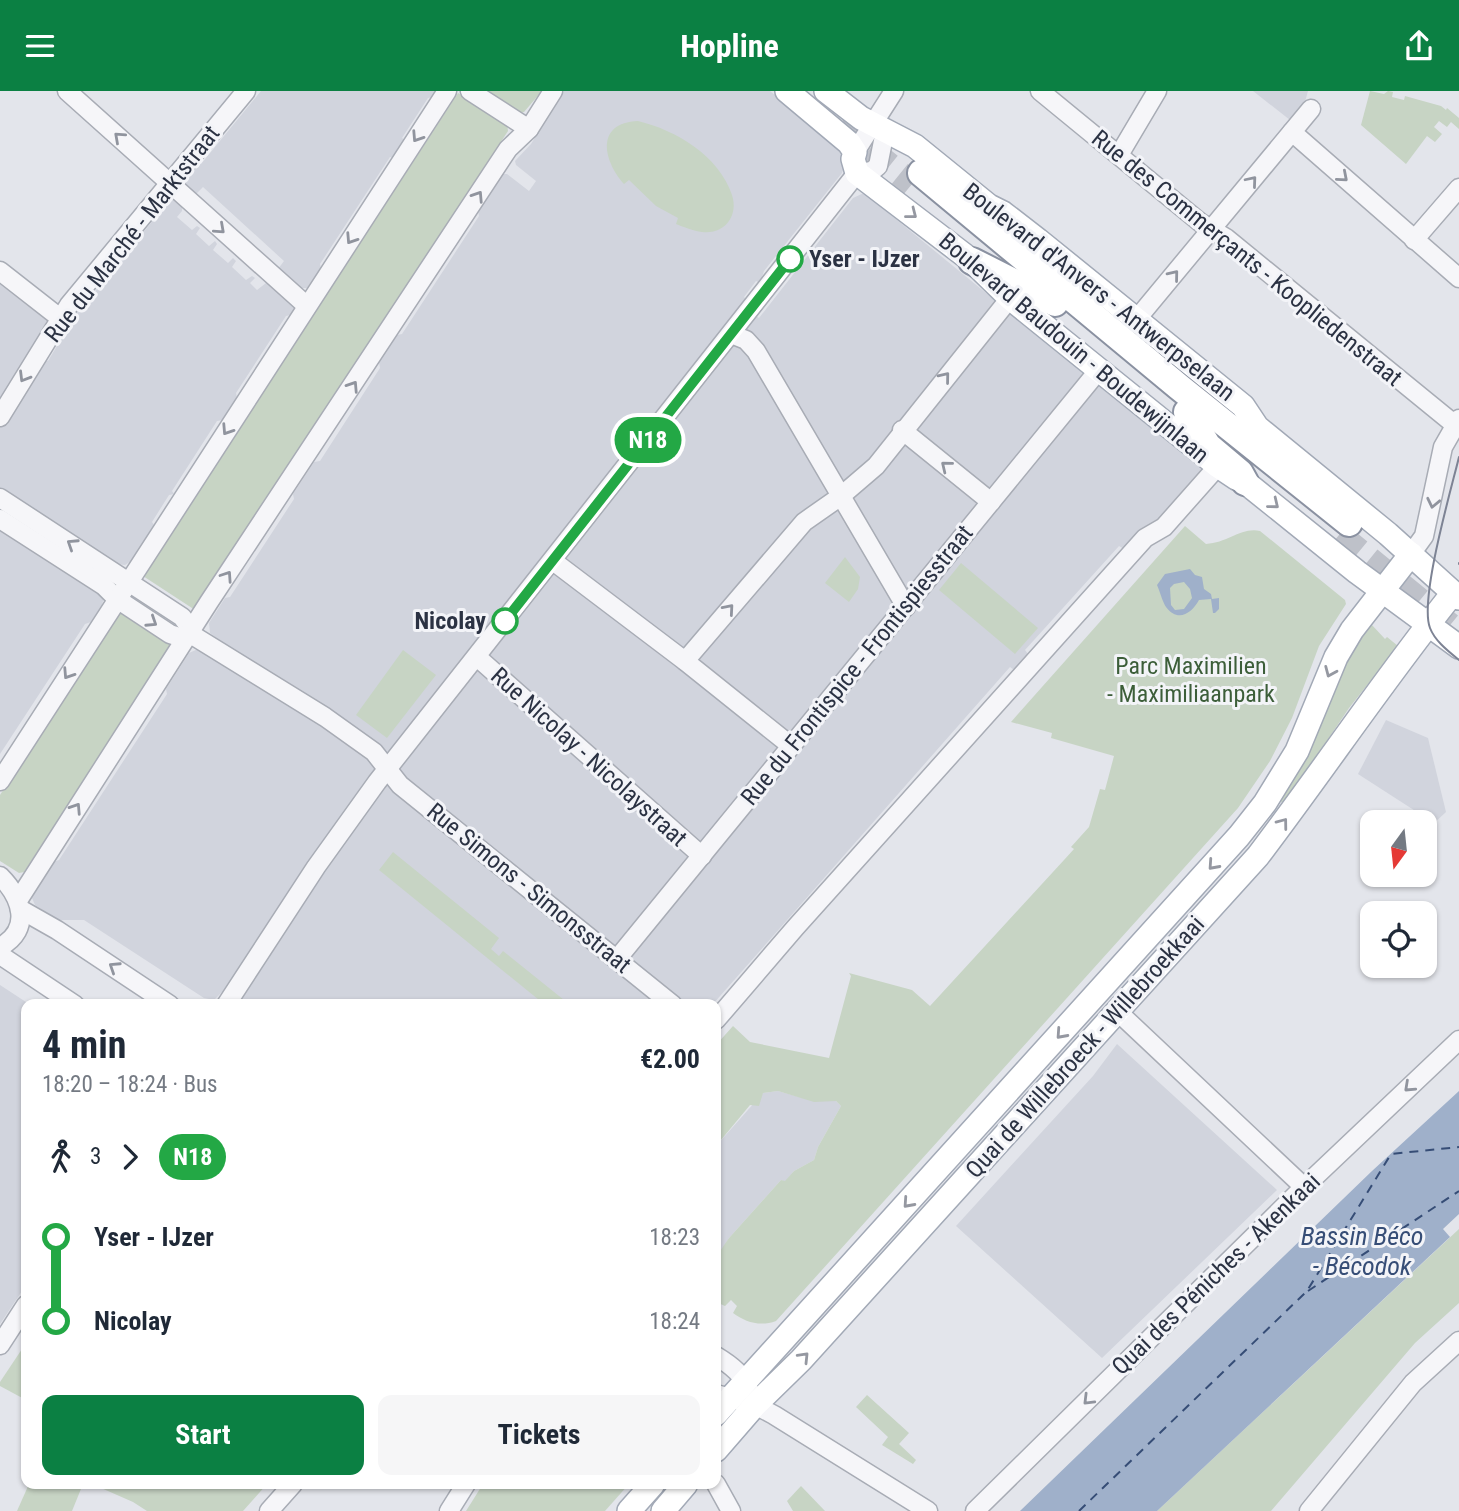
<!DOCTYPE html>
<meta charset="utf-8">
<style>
:root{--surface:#fff;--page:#f6f6f7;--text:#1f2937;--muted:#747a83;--accent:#0b8043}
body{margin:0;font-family:"Roboto Condensed",sans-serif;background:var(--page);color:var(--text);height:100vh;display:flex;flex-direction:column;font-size:26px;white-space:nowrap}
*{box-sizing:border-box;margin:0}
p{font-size:23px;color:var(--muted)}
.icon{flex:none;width:38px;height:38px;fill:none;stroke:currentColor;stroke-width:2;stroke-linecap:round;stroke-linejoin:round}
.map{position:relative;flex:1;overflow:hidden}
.drawer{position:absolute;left:21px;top:908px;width:700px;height:490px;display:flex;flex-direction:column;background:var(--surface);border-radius:14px;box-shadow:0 2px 5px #0004}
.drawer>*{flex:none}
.badge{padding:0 14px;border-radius:23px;font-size:24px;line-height:46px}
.needle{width:46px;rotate:195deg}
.buttons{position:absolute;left:1360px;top:719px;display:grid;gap:14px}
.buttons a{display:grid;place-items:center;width:77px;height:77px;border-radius:14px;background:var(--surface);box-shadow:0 2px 5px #0004;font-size:35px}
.map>.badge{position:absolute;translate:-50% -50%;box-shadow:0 0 0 4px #fff}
.legs{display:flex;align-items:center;gap:10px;height:77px;padding:0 21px;font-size:23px}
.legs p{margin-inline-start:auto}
.head{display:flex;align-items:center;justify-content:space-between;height:119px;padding:0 21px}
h1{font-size:38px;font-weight:700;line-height:52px}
.primary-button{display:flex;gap:14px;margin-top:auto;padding:14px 21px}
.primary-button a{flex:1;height:80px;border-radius:14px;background:var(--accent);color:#fff;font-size:28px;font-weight:700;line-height:80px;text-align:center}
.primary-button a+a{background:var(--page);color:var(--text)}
ul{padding:0 21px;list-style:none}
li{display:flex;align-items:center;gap:24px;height:84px;font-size:26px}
li i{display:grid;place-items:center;width:10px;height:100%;margin:0 9px;background:currentColor}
li i::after{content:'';width:18px;height:18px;margin:-9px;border:5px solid;border-radius:50%;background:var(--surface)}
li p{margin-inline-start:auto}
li:first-child i{background:linear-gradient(#0000 50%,currentColor 0)}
li:last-child i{background:linear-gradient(currentColor 50%,#0000 0)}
header{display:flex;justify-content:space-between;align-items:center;height:91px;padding:0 21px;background:var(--accent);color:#fff;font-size:32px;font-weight:700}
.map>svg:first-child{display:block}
</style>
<header><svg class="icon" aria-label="menu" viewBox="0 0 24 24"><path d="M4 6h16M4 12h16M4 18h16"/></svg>Hopline<svg class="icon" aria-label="share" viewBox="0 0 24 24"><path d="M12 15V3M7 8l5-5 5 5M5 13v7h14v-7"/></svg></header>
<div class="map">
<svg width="1459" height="1420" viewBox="0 0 1459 1420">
<rect width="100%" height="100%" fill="#e3e5eb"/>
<g fill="#d1d4dd">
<path d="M 261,0 L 437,0 L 433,6 L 428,7 L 402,47 L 405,49 L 393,67 L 390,66 L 320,173 L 321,178 L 307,197 L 300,197 L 278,178 L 284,170 L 203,96 L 197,102 L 193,102 L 182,115 L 182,120 L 177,126 L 192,139 L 197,135 L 200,137 L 196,143 L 209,155 L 215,150 L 217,153 L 213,159 L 228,172 L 233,167 L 236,170 L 232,176 L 246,189 L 252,185 L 255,187 L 250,192 L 257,199 L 266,192 L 274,191 L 295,214 L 294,220 L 291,224 L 286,225 L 236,302 L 237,307 L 223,329 L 217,330 L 172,400 L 174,403 L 169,404 L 152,431 L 154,434 L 131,470 L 125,474 L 117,473 L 100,500 L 104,506 L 102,514 L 91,531 L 85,533 L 0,663 L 0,189 L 48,229 L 31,259 L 48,270 L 66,240 L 61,237 L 79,212 L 83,215 L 155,127 L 152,123 L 196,69 L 201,73 Z"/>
<path d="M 564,0 L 770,0 L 841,59 L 845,73 L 842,82 L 764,180 L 760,192 L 756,190 L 744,206 L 747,209 L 743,215 L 759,227 L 853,107 L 864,102 L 1202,379 L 1159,429 L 1137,444 L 1124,458 L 1119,455 L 1025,559 L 1028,563 L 1014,579 L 1010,576 L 713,913 L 238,914 L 238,911 L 222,901 L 214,909 L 204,907 L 84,829 L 58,829 L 35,814 L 32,807 L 33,802 L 53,771 L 59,769 L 167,603 L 166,598 L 189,562 L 198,558 L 211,566 L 222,551 L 210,542 L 209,532 L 225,507 L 230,506 L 294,408 L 293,403 L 314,371 L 320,370 L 380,277 L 379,271 L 397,244 L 402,243 L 479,125 L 478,120 L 501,83 L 507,83 L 529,100 L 536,90 L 516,74 L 515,70 L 531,53 Z"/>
<path d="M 1253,0 L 1308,0 L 1305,11 L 1290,29 Z"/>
<path d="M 1386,629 L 1428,647 L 1446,721 L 1434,732 L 1358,683 Z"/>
<path d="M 0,894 L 29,913 L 26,914 L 26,1194 L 0,1233 Z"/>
<path d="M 1117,953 L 1277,1099 L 1102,1267 L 956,1135 L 1093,985 Z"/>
<path d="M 778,1000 L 799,1006 L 836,1010 L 841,1015 L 818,1056 L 814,1069 L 794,1080 L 785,1091 L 781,1089 L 729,1147 L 718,1166 L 716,1166 L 716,1055 L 763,1002 Z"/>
</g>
<g fill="#c7d4c4">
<path d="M 484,0 L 542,0 L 524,21 L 519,22 Z"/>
<path d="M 1370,0 L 1384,3 L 1388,0 L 1393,1 L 1392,6 L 1404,9 L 1405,5 L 1441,15 L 1446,19 L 1447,17 L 1459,27 L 1459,38 L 1451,31 L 1447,36 L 1439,30 L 1434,36 L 1442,43 L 1435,51 L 1427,45 L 1406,73 L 1361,34 Z"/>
<path d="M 458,2 L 507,32 L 508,40 L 195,519 L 143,485 Z"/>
<path d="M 638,30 C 676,39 719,65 732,104 C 739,125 724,144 702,141 C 693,140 684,136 676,133 L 678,127 L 656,115 L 629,89 L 624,93 C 603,69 595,32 638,30 Z"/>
<path d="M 1185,435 L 1206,453 C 1228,452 1241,436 1260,440 L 1345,509 L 1346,513 L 1319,555 L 1292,627 L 1270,670 L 1238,717 L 776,1230 C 760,1236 745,1231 733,1222 L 737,1215 L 731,1209 L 725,1215 L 716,1211 L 716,1166 L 729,1147 L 781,1089 L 785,1090 L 794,1080 L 814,1069 L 818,1056 L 841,1015 L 836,1010 L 814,1011 L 778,1000 L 763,1002 L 759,1015 L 750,1014 L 716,1055 L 716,954 L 733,935 L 750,951 L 829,967 L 851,885 L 849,882 L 912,899 L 930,915 L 1064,769 L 1074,758 L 1071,756 L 1089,736 L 1100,698 L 1105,699 L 1114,665 L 1051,647 L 1052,642 L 1011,631 Z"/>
<path d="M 845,466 L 860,486 L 858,498 L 849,511 L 825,492 Z"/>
<path d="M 961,472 L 1038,537 L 1015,563 L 939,499 Z"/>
<path d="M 120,521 L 172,555 L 24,781 L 19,782 L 0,770 L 0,704 Z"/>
<path d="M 1371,533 L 1385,548 L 1387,546 L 1398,555 L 1349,617 L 1285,712 L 1281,711 L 1280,707 L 1335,587 Z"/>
<path d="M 403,559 L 436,584 L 387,647 L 356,624 Z"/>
<path d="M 393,761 L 499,847 L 491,858 L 499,865 L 503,860 L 569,913 L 544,913 L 379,779 Z"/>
<path d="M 1459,1138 L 1459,1212 L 1415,1252 L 1271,1420 L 1157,1420 Z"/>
<path d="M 26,1252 L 26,1309 L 0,1295 L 0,1291 Z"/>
<path d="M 867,1304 L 909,1342 L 899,1353 L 916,1369 L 913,1373 L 882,1354 L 888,1346 L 856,1316 Z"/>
<path d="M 29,1393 L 83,1393 L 72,1420 L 17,1420 Z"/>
<path d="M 92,1393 L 267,1393 L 243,1420 L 147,1420 L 133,1411 Z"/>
<path d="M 483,1393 L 629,1393 L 605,1420 L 466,1420 Z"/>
<path d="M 801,1395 L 825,1420 L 793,1420 L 787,1410 Z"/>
</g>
<g fill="#9fb0ca" fill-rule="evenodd">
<path d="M 1190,478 L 1195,484 L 1202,486 L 1204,498 L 1211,503 L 1212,508 L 1219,507 L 1219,518 L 1215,522 L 1213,522 L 1211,508 L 1199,509 C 1192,522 1178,532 1166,516 C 1163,512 1160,501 1157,494 L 1165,483 ZM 1184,491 L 1190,498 L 1192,507 L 1184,518 L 1175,519 L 1171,514 L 1170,497 L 1174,493 Z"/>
<path d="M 1459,1000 L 1459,1123 L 1443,1138 L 1450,1146 L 1157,1420 L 1020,1420 L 1372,1080 Z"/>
</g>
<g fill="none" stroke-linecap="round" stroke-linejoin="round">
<g stroke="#364d76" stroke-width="2" stroke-dasharray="9 7" stroke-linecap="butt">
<path d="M 1308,1200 L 1459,1100"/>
<path d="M 1079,1420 L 1307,1200 L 1391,1063 L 1459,1056"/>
</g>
<g stroke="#bec1c9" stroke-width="26" stroke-dasharray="26 13" stroke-linecap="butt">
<path d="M 839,34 L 912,93"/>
<path d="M 1339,444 L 1459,542"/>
</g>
<g stroke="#a8acb5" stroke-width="21">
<g id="minor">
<path d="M 67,0 L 307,215"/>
<path d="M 470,0 L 529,38"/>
<path d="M 1040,0 L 1201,132 L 1226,147 L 1454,333"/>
<path d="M 1292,41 L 1459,187"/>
<path d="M 855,61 L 894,0"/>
<path d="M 1119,64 L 1157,0"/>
<path d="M 1414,149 L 1459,97"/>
<path d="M 0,180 L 60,227"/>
<path d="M 1136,229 L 1311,18"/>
<path d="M 731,243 L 746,249 L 756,260 L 906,516"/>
<path d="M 0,326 L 69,214 L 246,0"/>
<path d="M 902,339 L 991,411"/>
<path d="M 0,407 L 182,526 L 188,534 L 189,542"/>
<path d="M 0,428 L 104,495 L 117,508 L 170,543 L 179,546 L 189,542"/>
<path d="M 1411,463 L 1424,445 L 1443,356 L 1459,328"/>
<path d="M 553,470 L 685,570 L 790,654"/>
<path d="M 189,542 L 325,626 L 374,661 L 400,694 L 673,914"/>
<path d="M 477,566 L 702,765"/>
<path d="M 685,570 L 804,431 L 841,405 L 876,375 L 1010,207"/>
<path d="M 0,690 L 447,0"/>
<path d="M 0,785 C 21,806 33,838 0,856"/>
<path d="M 19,808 L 209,511 L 508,58 L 529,38 L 553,0"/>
<path d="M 20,818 L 57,839 L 170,914"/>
<path d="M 0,864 L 75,914"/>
<path d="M 617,868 L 1098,280"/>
<path d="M 226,914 L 316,776 L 377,691 L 857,82 L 872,80 L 878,75 L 885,40"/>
<path d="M 1117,920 L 1304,1096"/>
<path d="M 716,929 L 795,837 L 1145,447 L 1164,436 L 1218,375"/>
<path d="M 0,1254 L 26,1214"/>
<path d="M 716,1265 C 731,1274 744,1284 750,1301"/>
<path d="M 716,1303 L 755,1314 L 774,1324 L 928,1420"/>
<path d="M 716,1393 L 731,1420"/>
<path d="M 269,1420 L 293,1393"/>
<path d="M 449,1420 L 466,1393"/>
<path d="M 975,1420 L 1304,1096 L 1459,949"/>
<path d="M 1309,1420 L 1413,1292 L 1459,1250"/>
</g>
</g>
<g stroke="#a2a9b6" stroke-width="26">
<g id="major">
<path d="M 787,0 L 849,52 L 855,61 L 853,68 L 857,82 L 972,170 L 1010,207 L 1218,375 L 1236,387 L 1245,391 L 1357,481 L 1459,556"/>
<path d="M 826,0 L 861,27 L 915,55 L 989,115 L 1003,122 L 1038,149 L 1243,315 L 1257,336 L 1388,443 L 1459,507"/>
<path d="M 716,1323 L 1239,745 L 1265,712 L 1297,660 L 1336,566 L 1352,539 L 1411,463"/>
<path d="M 716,1359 L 755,1314 L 801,1269 L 1258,765 C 1324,678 1385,587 1453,502"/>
<path d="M 629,1420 L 653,1393"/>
<path d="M 663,1420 L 686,1393"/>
</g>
</g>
<g stroke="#8a91a1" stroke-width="30">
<g id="highway">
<path d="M 921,82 L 1179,296 L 1349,432"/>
<path d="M 972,170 L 1055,212"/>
<path d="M 1187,321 L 1208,355 L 1240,382 L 1245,391"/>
</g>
</g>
<use href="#minor" stroke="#f6f6f9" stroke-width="18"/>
<use href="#major" stroke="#fff" stroke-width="23"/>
<use href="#highway" stroke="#fff" stroke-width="26"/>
<g stroke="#7d8394" stroke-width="2">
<path d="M 1459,366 C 1451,399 1419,509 1430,537 C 1435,550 1448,560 1459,569"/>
<path d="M 1459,472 L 1459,473"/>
</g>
</g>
<defs><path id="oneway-chevron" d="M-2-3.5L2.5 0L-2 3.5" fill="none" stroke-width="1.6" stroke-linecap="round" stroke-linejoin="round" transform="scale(1.75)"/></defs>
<g stroke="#90949e">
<use href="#oneway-chevron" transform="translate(119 46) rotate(-138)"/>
<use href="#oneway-chevron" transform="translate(417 46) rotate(123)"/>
<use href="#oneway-chevron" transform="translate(1343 86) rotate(41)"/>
<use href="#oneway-chevron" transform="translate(1252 90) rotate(-50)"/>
<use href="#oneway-chevron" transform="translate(478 105) rotate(-57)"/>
<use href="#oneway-chevron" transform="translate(220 138) rotate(42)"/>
<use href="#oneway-chevron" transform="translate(351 148) rotate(123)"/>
<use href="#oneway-chevron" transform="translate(1174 184) rotate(-51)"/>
<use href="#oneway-chevron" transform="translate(24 286) rotate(121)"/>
<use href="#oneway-chevron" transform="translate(945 286) rotate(-51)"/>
<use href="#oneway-chevron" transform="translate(353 295) rotate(-57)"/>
<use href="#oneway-chevron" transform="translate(227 339) rotate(123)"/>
<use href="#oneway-chevron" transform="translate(946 375) rotate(-141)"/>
<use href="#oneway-chevron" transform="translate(1433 412) rotate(102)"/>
<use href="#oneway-chevron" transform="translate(72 453) rotate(-147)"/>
<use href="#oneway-chevron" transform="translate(227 485) rotate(-56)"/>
<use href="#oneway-chevron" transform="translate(729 518) rotate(-49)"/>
<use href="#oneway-chevron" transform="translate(152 531) rotate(33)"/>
<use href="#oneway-chevron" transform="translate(68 583) rotate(123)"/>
<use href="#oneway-chevron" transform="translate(76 717) rotate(-57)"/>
<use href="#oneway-chevron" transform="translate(114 876) rotate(-147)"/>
<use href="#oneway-chevron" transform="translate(1409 996) rotate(137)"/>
<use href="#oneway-chevron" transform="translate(1088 1309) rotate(135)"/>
</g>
<g stroke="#9598a1">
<use href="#oneway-chevron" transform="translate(912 123) rotate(38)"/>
<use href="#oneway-chevron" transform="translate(1274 413) rotate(39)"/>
<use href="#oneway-chevron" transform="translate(1330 581) rotate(113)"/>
<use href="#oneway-chevron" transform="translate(1283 732) rotate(-53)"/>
<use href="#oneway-chevron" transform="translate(1213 774) rotate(132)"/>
<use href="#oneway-chevron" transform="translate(1061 943) rotate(132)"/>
<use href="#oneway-chevron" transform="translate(908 1112) rotate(132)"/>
<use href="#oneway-chevron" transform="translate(804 1266) rotate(-46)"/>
</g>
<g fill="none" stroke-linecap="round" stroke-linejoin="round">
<g stroke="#fff" stroke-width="16">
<path id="line-1" d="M 505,530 L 790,168"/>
</g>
<use href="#line-1" stroke="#23a845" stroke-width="10"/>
</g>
<g fill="#fff" stroke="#23a845" stroke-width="3.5">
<circle cx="790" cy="168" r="12"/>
<circle cx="505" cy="530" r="12"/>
</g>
<g text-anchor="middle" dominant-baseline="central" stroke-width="6" stroke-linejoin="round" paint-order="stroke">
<g font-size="24" fill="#2b3243" stroke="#f3f4f8">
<text transform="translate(132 143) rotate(-52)">Rue du Marché - Marktstraat</text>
<text transform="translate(1247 167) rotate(39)">Rue des Commerçants - Koopliedenstraat</text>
<text transform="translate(1099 201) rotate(38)">Boulevard d'Anvers - Antwerpselaan</text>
<text transform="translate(1074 257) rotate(40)">Boulevard Baudouin - Boudewijnlaan</text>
<text transform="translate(857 574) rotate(-51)">Rue du Frontispice - Frontispiesstraat</text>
<text transform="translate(589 666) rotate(42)">Rue Nicolay - Nicolaystraat</text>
<text transform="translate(529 797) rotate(39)">Rue Simons - Simonsstraat</text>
<text transform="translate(1085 956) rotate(-48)">Quai de Willebroeck - Willebroekkaai</text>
<text transform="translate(1216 1183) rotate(-44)">Quai des Péniches - Akenkaai</text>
</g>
<g font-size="24" font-weight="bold" fill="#2b3243" stroke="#f3f4f8" text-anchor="start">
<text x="809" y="168">Yser - IJzer</text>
<text x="486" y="530" text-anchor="end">Nicolay</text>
</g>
<g font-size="24" fill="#3c5e39" stroke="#f3f4f8">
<text x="1191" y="575">Parc Maximilien<tspan x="1191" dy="28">- Maximiliaanpark</tspan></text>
</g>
<g font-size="26" font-style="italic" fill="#364d76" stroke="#f3f4f8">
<text x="1362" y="1145">Bassin Béco<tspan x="1362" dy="30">- Bécodok</tspan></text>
</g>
</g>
</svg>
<div class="buttons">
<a><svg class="needle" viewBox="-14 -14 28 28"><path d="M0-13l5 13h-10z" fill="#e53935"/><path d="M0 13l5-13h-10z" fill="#747a83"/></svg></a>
<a><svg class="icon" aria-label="locate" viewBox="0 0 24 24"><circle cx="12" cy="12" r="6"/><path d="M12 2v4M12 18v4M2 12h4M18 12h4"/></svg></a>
</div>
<b class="badge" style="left:648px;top:349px;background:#23a845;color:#fff">N18</b>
<section class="drawer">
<div class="head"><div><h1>4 min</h1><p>18:20 – 18:24 · Bus</p></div><b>€2.00</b></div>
<div class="legs"><svg class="icon" aria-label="walk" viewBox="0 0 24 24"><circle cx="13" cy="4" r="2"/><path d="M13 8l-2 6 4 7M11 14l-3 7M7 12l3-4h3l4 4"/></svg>3<svg class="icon" aria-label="forward" viewBox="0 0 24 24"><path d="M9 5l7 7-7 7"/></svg><b class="badge" style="background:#23a845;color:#fff">N18</b></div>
<ul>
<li><i style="color:#23a845"></i><b>Yser - IJzer</b><p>18:23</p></li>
<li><i style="color:#23a845"></i><b>Nicolay</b><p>18:24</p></li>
</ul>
<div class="primary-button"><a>Start</a><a>Tickets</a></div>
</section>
</div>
